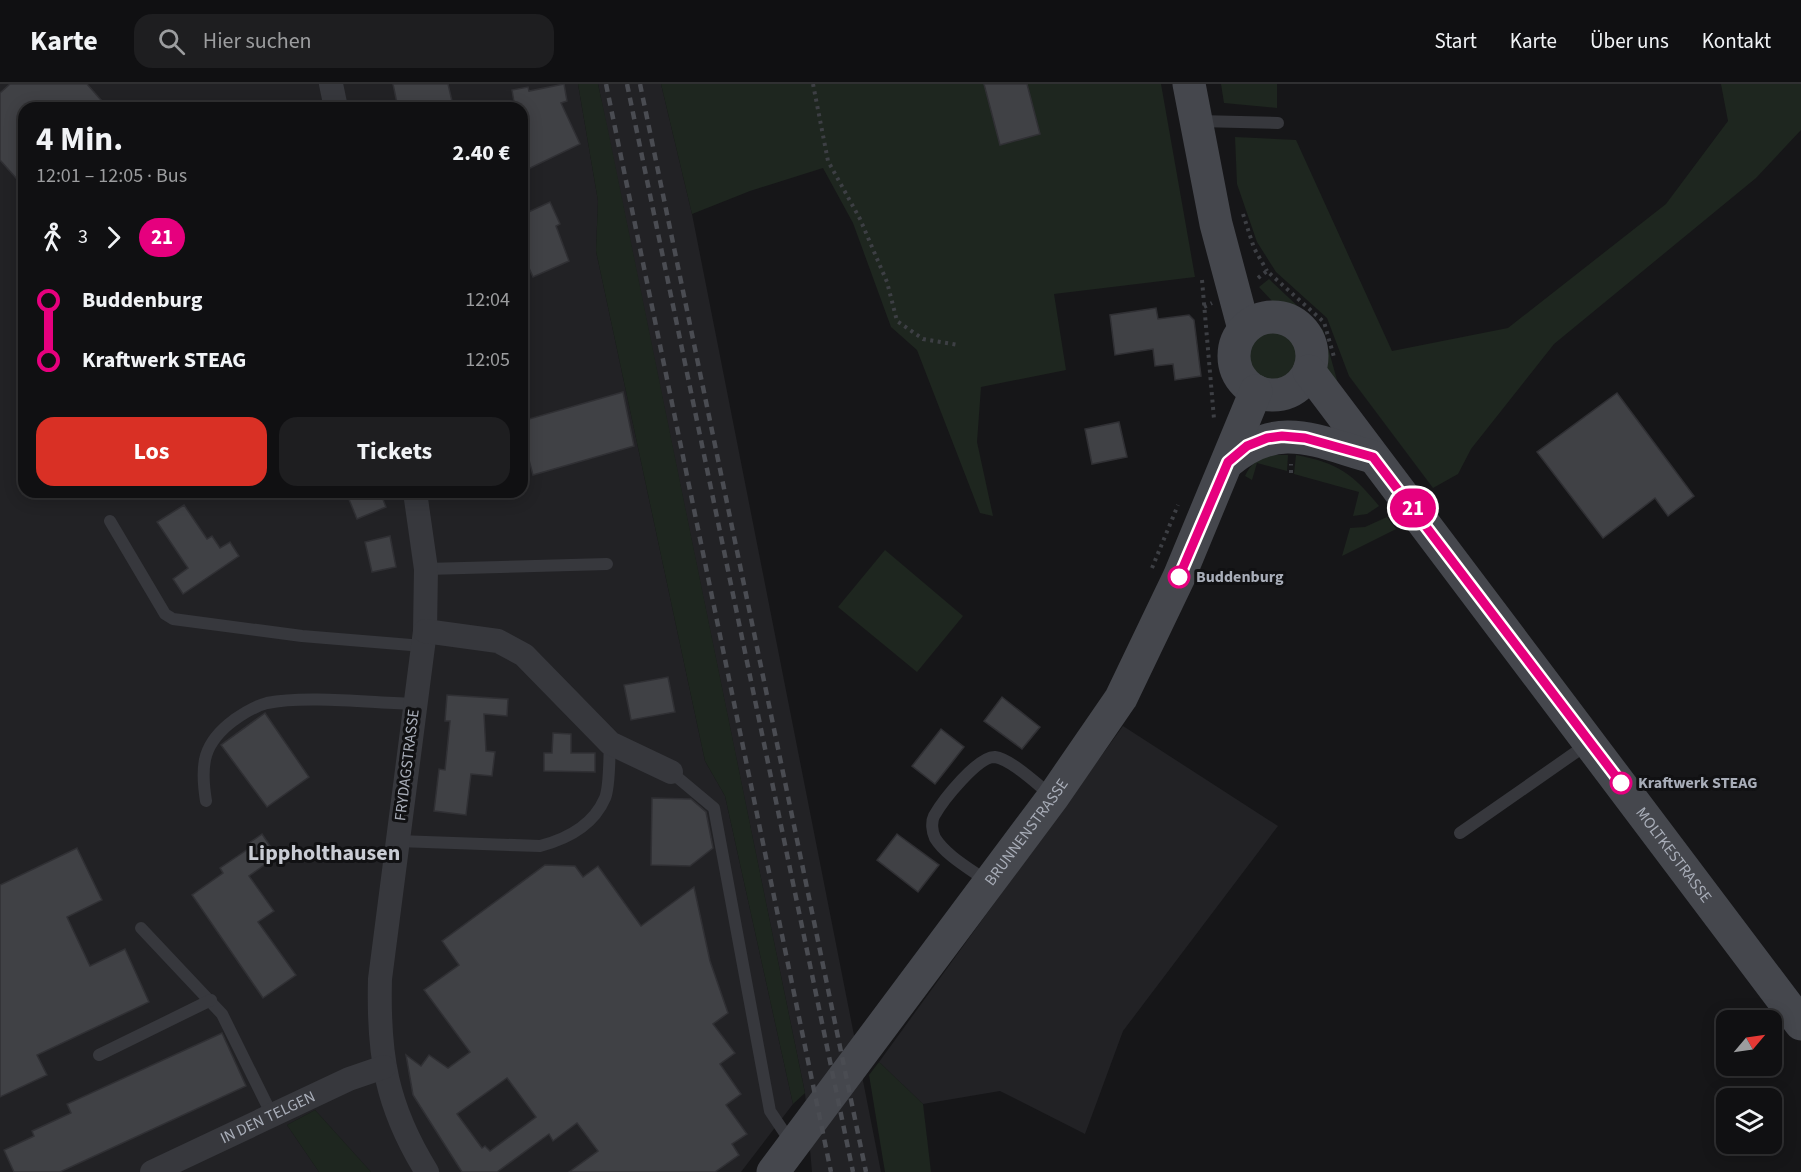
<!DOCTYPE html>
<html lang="de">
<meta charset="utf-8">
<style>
:root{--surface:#101012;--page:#1e1e20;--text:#f1f3f6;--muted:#9c9d9f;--line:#303032;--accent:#d93025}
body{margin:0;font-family:"Source Sans 3",sans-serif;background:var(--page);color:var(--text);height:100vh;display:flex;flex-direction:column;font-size:22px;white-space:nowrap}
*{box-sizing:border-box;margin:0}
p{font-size:20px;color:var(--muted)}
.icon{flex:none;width:33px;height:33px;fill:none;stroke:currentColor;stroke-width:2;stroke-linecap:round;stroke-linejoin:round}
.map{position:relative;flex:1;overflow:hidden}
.details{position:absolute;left:18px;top:18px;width:510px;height:396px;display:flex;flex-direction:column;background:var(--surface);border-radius:18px;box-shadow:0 3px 15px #0003,0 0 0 2px var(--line)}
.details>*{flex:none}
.badge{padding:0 12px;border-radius:20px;font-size:21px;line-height:39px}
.needle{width:39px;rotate:61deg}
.tools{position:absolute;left:1716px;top:926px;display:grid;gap:12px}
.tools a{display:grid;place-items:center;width:66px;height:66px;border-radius:12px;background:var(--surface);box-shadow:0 3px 15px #0003,0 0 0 2px var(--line);font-size:30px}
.map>.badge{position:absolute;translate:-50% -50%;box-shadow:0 0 0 3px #fff}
.legs{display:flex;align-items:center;gap:9px;height:66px;padding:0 18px;font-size:20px}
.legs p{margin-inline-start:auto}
.summary{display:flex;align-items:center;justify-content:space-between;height:102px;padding:0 18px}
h1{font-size:33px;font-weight:700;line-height:45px}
.cta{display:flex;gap:12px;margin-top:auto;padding:12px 18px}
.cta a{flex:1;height:69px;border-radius:18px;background:var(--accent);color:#fff;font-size:24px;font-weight:700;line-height:69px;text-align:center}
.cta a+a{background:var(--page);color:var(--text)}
ul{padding:0 18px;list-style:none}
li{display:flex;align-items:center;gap:21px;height:60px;font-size:22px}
li i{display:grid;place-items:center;width:9px;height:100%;margin:0 8px;background:currentColor}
li i::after{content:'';width:15px;height:15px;margin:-8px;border:4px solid;border-radius:50%;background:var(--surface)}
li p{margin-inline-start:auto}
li:first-child i{background:linear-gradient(#0000 50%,currentColor 0)}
li:last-child i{background:linear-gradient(currentColor 50%,#0000 0)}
header{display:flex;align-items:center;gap:36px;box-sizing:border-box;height:84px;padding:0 30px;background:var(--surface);border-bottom:2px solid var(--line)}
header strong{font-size:28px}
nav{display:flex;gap:33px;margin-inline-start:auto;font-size:21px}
.search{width:420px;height:54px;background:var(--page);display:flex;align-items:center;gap:15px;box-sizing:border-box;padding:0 21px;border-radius:18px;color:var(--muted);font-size:22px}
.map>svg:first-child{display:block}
</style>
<header>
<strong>Karte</strong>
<div class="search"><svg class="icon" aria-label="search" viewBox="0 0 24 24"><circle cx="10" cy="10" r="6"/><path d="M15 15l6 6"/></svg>Hier suchen</div>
<nav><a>Start</a><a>Karte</a><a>Über uns</a><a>Kontakt</a></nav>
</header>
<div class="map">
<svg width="1801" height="1088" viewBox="0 0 1801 1088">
<rect width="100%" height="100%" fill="#161618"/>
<g fill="#222225" fill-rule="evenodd">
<path d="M 0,0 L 578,0 L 598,117 L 596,167 L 705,677 L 725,712 L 793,1020 L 741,1088 L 371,1088 L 315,1026 L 287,1041 L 319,1088 L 0,1088 ZM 24,24 L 522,24 L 522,408 L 24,408 Z"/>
<path d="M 598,0 L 661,0 L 692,130 L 881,1088 L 812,1088 L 805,1009 Z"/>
<path d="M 1123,642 L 1278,742 L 1123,947 L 1085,1050 L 1000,1007 L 923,1020 L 879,978 Z"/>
</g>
<g fill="#1e261f">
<path d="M 578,0 L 598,0 L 607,41 L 805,1009 L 793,1020 L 725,712 L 705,677 L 596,167 L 598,117 Z"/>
<path d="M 661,0 L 1161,0 L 1195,193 L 1054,210 L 1066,286 L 981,303 L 977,358 L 993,432 L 980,429 L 917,266 L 891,243 L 853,139 L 823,84 L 750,107 L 692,130 Z"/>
<path d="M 1221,0 L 1277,0 L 1277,24 L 1224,19 Z"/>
<path d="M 1721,0 L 1801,0 L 1801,46 L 1756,94 L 1554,260 L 1471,365 L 1458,390 L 1433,404 L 1349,292 L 1327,234 L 1276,188 L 1257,158 L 1237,100 L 1235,53 L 1296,56 L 1392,267 L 1508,244 L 1666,120 L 1728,37 Z"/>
<path d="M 1269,195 L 1323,246 L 1337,296 L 1333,305 L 1322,286 L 1323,265 L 1315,244 L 1300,228 L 1272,217 L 1259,203 Z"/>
<circle cx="1272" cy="271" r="28"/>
<path d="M 1271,371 L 1288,371 L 1287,387 L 1257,379 L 1252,396 L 1245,392 C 1251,379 1258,375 1271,371 Z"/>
<path d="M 1296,371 C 1338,379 1352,389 1379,422 L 1367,430 L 1353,432 L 1359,408 L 1294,390 Z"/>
<path d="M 1387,433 L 1396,445 L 1342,472 L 1350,444 L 1365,443 Z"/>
<path d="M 885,466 L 963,532 L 917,588 L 838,523 Z"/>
<path d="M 879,978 L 923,1020 L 931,1088 L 885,1088 L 869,991 Z"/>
<path d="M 315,1026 L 371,1088 L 319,1088 L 287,1041 Z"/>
</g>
<g fill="#404145" stroke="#303034" stroke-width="1.5" fill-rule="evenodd">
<path d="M 10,0 L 87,0 L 108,24 L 24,24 L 24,103 L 0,76 L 0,9 Z"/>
<path d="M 393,0 L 448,0 L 452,17 L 429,22 L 429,24 L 398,24 Z"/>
<path d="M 564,0 L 567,17 L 561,19 L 580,60 L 522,88 L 522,24 L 515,24 L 512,6 L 528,3 L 529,7 Z"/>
<path d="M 984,0 L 1027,0 L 1040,50 L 1000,61 Z"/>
<path d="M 550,118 L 560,140 L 556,142 L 569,177 L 533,193 L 522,168 L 522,157 L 529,154 L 522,131 Z"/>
<path d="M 1156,224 L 1158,235 L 1189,231 L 1194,236 L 1201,292 L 1175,296 L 1173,280 L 1155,282 L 1153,265 L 1115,271 L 1110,231 Z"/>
<path d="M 623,308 L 634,362 L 533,391 L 522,350 L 522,337 Z"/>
<path d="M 1617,309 L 1694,412 L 1668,432 L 1655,414 L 1603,454 L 1537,368 Z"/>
<path d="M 1119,338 L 1127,373 L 1092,380 L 1085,345 Z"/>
<path d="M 346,408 L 380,408 L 386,423 L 357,435 Z"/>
<path d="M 184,421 L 207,455 L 212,452 L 220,464 L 230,458 L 239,472 L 183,510 L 173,495 L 188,484 L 157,438 Z"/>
<path d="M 390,452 L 396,483 L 372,488 L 365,458 Z"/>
<path d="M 668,593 L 675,628 L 631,636 L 624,601 Z"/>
<path d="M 447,611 L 508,615 L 507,632 L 484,630 L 486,667 L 495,668 L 492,692 L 471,690 L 466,731 L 434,727 L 439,685 L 445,686 L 450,637 L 445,637 Z"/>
<path d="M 1002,613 L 1040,643 L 1022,665 L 984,637 Z"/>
<path d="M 265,629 L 309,693 L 267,723 L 221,661 Z"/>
<path d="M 941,645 L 964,663 L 935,700 L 912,682 Z"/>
<path d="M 553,649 L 571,650 L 571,669 L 595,669 L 595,688 L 544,687 L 544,669 L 552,669 Z"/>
<path d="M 652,714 L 691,715 L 706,728 L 713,764 L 690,782 L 651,781 Z"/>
<path d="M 262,750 L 277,772 L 249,792 L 274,827 L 258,838 L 296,891 L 263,914 L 192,811 L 223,789 L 220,784 L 251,763 L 249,759 Z"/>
<path d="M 897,750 L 939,781 L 918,808 L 877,776 Z"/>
<path d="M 77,764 L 102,816 L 67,833 L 90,882 L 125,865 L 149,918 L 37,971 L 47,991 L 0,1013 L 0,801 Z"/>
<path d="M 545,781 L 575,782 L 583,793 L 598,782 L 641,842 L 694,803 L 710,877 L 728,929 L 713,940 L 735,969 L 720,980 L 741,1010 L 726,1021 L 747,1050 L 732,1060 L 739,1071 L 715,1088 L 569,1088 L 598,1067 L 577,1039 L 553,1057 L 549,1050 L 497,1088 L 462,1088 L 413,1011 L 406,971 L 421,982 L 429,971 L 448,984 L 470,968 L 424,906 L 459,881 L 442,857 ZM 507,994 L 536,1033 L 490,1067 L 485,1062 L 482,1064 L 457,1030 Z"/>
<path d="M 222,949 L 246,1002 L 60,1088 L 14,1088 L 4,1066 L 34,1052 L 32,1047 L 71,1029 L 67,1020 Z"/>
</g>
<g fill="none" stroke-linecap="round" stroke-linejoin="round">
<g stroke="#3d3f44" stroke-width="4" stroke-dasharray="3 4.5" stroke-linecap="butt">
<path d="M 813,0 L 828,77 L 860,135 L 887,198 L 897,237 L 923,255 L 958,261"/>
<path d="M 1243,130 L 1254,164 L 1267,187"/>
<path d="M 1258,194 L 1267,187 L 1324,238 L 1334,273"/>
<path d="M 1202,196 L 1214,335"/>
<path d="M 1204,223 L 1212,219"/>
<path d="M 1291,389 L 1291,380"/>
<path d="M 1152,484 L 1178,421"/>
</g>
<g stroke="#37383d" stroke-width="12">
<path d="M 1198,37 L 1278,39"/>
<path d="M 110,437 L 165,530 L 173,535 L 302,552 L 423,562"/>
<path d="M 426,485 L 607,480"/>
<path d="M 671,688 L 714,724 L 770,1027 L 792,1060"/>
<path d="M 206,717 C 200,680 203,659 234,636 C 244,629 255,622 267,619 C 306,611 373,619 415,620"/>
<path d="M 1460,749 L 1589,659"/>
<path d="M 398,757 L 540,762 C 567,755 593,742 605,714 C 610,702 609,673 610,659"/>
<path d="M 988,798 C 972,786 946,772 935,754 C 932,748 931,738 934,732 C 943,716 978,672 995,673 C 1011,675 1039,702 1052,712"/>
<path d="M 141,844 L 222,930 L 272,1031"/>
<path d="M 99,971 L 211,916"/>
</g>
<g stroke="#37383d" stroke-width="24">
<path d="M 331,0 L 336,24"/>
<path d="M 415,408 L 426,485 L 425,547 L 380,895 C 378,971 386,1022 427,1088"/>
<path d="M 425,547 L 498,557 L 524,571 L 610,659 L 671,688"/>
<path id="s1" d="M 152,1088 L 349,995 L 384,983"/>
</g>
<g stroke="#45474d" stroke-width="33">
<path d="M 1189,0 L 1216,140 L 1244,245"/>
<circle cx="1273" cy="272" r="39"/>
<path id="s2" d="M 1309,287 L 1801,940"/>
<path d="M 1228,378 C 1279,335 1315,357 1373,373"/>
<path id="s3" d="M 773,1088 L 1053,713 L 1121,614 L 1179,493 L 1256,307"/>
</g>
<g stroke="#4a4c52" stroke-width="4.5" stroke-dasharray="8 6" stroke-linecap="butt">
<path d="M 606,0 L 831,1088"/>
<path d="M 627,0 L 853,1088"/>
<path d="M 640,0 L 866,1088"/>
</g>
</g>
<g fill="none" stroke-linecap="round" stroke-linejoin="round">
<g stroke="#fff" stroke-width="14">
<path id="line-1" d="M 1179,493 L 1228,378 L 1247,362 L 1267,354 L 1282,352 L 1305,354 L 1373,373 L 1621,699"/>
</g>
<use href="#line-1" stroke="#e6007e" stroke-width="9"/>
</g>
<g fill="#fff" stroke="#e6007e" stroke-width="3">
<circle cx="1179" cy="493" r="10"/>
<circle cx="1621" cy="699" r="10"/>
</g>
<g text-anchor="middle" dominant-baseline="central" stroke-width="6" stroke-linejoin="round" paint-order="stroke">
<g font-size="16" font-weight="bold" fill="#a8adb8" stroke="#111113" text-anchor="start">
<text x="1196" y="493">Buddenburg</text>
<text x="1638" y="699">Kraftwerk STEAG</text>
</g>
<g font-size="16" fill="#a8adb8" stroke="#111113">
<text transform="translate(407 681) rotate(-83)">FRYDAGSTRASSE</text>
<text stroke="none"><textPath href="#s3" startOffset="424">BRUNNENSTRASSE</textPath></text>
<text stroke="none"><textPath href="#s2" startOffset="606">MOLTKESTRASSE</textPath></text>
<text stroke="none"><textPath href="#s1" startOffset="128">IN DEN TELGEN</textPath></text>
</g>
<g font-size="22" font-weight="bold" fill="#c9ccd4" stroke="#111113">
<text x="324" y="769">Lippholthausen</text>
</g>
</g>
</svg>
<div class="tools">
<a><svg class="needle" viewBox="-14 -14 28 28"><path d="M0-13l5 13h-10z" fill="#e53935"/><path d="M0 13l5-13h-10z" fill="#9c9d9f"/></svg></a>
<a><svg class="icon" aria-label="layers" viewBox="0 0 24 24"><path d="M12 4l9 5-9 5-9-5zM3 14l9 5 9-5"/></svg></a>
</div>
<b class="badge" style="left:1413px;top:424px;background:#e6007e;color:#fff">21</b>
<section class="details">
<div class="summary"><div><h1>4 Min.</h1><p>12:01 – 12:05 · Bus</p></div><b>2.40 €</b></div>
<div class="legs"><svg class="icon" aria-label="walk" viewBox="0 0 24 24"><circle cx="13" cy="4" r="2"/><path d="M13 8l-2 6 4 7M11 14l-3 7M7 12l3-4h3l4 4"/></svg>3<svg class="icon" aria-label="forward" viewBox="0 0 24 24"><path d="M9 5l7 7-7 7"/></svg><b class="badge" style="background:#e6007e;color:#fff">21</b></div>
<ul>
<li><i style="color:#e6007e"></i><b>Buddenburg</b><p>12:04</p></li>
<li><i style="color:#e6007e"></i><b>Kraftwerk STEAG</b><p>12:05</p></li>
</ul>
<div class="cta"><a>Los</a><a>Tickets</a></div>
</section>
</div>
